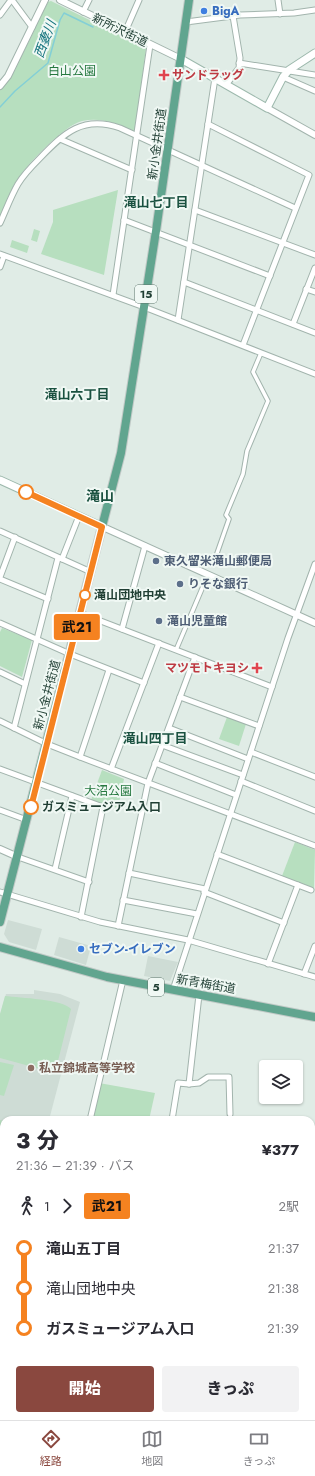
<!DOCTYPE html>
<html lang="ja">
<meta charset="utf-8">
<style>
:root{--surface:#fff;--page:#f2f2f3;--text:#2b2b33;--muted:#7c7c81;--line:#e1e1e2;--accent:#8a483f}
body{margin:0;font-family:Jost,"Noto Sans JP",sans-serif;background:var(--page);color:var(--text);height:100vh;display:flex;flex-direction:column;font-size:15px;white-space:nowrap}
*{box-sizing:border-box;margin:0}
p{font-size:13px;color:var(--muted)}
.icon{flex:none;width:22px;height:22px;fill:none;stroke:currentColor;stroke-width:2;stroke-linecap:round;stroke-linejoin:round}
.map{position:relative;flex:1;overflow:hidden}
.drawer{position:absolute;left:0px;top:1116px;width:315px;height:304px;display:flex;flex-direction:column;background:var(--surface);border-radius:12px 12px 0 0;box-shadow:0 1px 3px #0004}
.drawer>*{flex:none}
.badge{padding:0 8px;border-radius:3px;font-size:14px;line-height:26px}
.controls{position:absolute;left:259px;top:1060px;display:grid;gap:8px}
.controls a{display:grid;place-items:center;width:44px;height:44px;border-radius:4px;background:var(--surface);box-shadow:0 1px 3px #0004;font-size:20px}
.map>.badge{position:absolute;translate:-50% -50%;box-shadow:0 0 0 2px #fff}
.legs{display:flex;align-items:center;gap:6px;height:44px;padding:0 16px;font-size:13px}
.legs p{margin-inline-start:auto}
.head{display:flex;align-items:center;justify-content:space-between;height:68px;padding:0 16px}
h1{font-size:22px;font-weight:800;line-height:30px}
.cta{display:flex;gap:8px;margin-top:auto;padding:8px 16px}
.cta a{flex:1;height:46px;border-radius:4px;background:var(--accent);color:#fff;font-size:16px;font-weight:800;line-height:46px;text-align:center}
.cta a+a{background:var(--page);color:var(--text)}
ul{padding:0 16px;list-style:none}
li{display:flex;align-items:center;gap:14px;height:40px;font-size:15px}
li i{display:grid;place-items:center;width:6px;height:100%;margin:0 5px;background:currentColor}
li i::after{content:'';width:10px;height:10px;margin:-5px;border:3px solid;border-radius:50%;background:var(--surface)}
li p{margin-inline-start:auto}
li:first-child i{background:linear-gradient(#0000 50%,currentColor 0)}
li:last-child i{background:linear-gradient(currentColor 50%,#0000 0)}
.tabs{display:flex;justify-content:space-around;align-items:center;height:56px;border-top:1px solid var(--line);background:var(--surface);font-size:11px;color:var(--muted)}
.tabs a{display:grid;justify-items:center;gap:2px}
.tabs .active{color:var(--accent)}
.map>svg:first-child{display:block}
</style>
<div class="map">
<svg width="315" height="1420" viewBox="0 0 315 1420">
<rect width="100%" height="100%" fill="#e0ece6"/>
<g fill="#cedcd5">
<path d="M 8,920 L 42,929 L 36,950 L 9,942 L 4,934 Z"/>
<path d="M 59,937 L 91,946 L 86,965 L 54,955 Z"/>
<path d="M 148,956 L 178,962 L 170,981 L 144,976 Z"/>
<path d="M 34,990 L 60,994 L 80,1002 L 49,1120 L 4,1120 L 4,1156 L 0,1155 L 0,1015 L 6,994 L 34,994 Z"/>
</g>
<g fill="#b7dfbf">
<path d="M 51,1 L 146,48 L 135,133 C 118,124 102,117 82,121 C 64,125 24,167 15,183 C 9,193 5,205 0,216 L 0,90 L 15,70 L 48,2 Z"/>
<path d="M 118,190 L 104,275 L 41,254 L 53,222 L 53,210 Z"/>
<path d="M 34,229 L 40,231 L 37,242 L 31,240 Z"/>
<path d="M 12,240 L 29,246 L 27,253 L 10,247 Z"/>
<path d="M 2,628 L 32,640 L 22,677 L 0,666 L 0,632 Z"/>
<path d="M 227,717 L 246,724 L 239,746 L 219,739 Z"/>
<path d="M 102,770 L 124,779 L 118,808 L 91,800 Z"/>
<path d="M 295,842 L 315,850 L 314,889 L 282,876 Z"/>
<path d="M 5,996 C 20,998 63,999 71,1009 L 55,1073 L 0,1058 L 0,1014 Z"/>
<path d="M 0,1062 L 14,1065 L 4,1096 L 0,1095 Z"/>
<path d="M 99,1083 L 155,1093 L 149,1120 L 90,1120 Z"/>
<path d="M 0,1120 L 4,1121 L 4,1136 L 0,1136 Z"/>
</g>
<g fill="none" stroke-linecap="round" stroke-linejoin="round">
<path stroke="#83cfd6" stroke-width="1.5" d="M 0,107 L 15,91 L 48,63 L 60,20 L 64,13 L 93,27"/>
<g stroke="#a2b4ad" stroke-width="5.5">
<g id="pedestrian">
<path d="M 215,559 L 229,519 L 226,515 L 243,474 L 247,451 L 268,401 L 253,372 L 261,353"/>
<path d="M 176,650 L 204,584"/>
</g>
</g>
<g stroke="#a2b4ad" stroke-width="7">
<g id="minor">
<path d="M 12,0 L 32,27"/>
<path d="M 278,0 L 280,14"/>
<path d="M 83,12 L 89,0"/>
<path d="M 0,15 L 11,0"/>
<path d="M 186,22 L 240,15 L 294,13 L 315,10"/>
<path d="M 125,32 L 139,0"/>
<path d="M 239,63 L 315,75"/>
<path d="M 283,77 L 315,91"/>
<path d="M 226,85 L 239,68 L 240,58 L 233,16"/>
<path d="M 208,124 L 309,175 L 243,345"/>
<path d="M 60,139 L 132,170"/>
<path d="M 195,210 L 315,255"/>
<path d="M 124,220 L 270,276"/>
<path d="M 0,223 C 6,210 11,196 18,184 C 24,174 32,166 40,158 C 64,133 83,115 120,128 L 295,208"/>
<path d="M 0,254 L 144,307 L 315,374"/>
<path d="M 0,267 L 4,256"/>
<path d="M 184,282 L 315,333"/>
<path d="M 306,289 L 315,292"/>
<path d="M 113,295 L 150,45"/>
<path d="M 178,320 L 215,78"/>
<path d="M 293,324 L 315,268"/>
<path d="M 0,531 L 91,572"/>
<path d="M 62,559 L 79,516"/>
<path d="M 0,577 L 15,537"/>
<path d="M 0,579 L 48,599"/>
<path d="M 80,613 L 272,687"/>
<path d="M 0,623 L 70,654 L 144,683"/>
<path d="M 122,629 L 145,546"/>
<path d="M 0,672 L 25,684"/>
<path d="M 180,697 L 259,726"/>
<path d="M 0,721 L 47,744 L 80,757 L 315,846"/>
<path d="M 14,728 L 58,558"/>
<path d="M 169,728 L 248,759"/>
<path d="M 162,745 L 243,775"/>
<path d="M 251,752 L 315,777"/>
<path d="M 80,757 L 109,670"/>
<path d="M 155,763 L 236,795"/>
<path d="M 0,769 L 103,807 L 81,917"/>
<path d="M 111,769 L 159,643"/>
<path d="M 241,781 L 315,811"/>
<path d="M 0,810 L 27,820"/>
<path d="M 217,854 L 311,890"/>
<path d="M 18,857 L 89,882"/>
<path d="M 55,869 L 72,796"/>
<path d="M 129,873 L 205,889"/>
<path d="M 0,892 L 100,922 L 188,940 L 315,977"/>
<path d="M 204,892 L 284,923"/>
<path d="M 123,900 L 197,914"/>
<path d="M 118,926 L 148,783 L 195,657"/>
<path d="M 268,964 L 298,885"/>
<path d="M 304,974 L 315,946"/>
<path d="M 173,990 L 288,638 L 315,564"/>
<path d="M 189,1084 L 199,1083 L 208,1077 L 229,1077 L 230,1114"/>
<path d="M 90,1120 L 123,980"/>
<path d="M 172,1120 L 178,1083 L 189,1084 L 199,995"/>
<path d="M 313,1328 L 315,1364"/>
<path d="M 71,1416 L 71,1420"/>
<path d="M 125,1416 L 126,1420"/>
<path d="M 268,1416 L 268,1420"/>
<path d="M 156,1420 L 158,1416"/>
</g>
</g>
<g stroke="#a2b4ad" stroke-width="8">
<g id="tertiary">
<path d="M 60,0 L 181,59"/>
<path d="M 0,86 L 8,76 L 45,0"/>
<path d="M 267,108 L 315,135"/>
<path d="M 103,527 L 315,623"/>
<path d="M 0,849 L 18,857"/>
</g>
</g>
<g stroke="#9db9ad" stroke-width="9">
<g id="secondary">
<path d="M 181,59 L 267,108 L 283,77 L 289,70 L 315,53"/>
<path d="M 0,480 L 103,527"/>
<path d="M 0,1294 L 4,1294"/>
<path d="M 311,1328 L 315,1328"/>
</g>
</g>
<g stroke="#c0c9c6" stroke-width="10">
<g id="primary">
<path d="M 0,922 L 121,453 L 156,231 L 189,0"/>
<path d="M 0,947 L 107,977 L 315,1017"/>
</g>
</g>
<use href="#pedestrian" stroke="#fff" stroke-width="3.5"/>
<use href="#minor" stroke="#fff" stroke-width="5"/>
<use href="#tertiary" stroke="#fff" stroke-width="6"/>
<use href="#secondary" stroke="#fff" stroke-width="7"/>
<use href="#primary" stroke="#61a58f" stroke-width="8"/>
</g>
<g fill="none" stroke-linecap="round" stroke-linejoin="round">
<g stroke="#fff" stroke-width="9">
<path id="line-1" d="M 26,492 L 102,527 L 31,807"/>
</g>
<use href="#line-1" stroke="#f58220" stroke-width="6"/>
</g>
<g fill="#3f7fe0" stroke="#f0f8f4" stroke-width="1.5">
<circle cx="204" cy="11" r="4"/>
<circle cx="81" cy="949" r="4"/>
</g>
<g fill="#e0444e" stroke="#f0f8f4" stroke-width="1.5">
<path d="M162 69h4v4h4v4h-4v4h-4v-4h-4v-4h4z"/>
<path d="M255 662h4v4h4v4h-4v4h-4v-4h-4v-4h4z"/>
</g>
<g fill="#fff" stroke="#f58220" stroke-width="2">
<circle cx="26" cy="492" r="7"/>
<circle cx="85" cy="595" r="5"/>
<circle cx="31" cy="807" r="7"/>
</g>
<g fill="#5c6f8a" stroke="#f0f8f4" stroke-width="1.5">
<circle cx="156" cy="561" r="4"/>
<circle cx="180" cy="584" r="4"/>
<circle cx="159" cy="621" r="4"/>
</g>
<circle fill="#8d6e63" stroke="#f0f8f4" stroke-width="1.5" cx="31" cy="1068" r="4"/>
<g text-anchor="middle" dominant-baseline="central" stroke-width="4" stroke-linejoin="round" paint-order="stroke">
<g fill="#f0f8f4" stroke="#5e766d" stroke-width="1">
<rect x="135" y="285" width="22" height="18" rx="3"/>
<rect x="148" y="978" width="16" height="18" rx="3"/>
</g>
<g font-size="11" font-weight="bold" fill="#1f3e33">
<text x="146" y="294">15</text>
<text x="156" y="987">5</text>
</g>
<g font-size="12" font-weight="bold" fill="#366cbe" stroke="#f0f8f4" text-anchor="start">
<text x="212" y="11">BigA</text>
<text x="89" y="949">セブン-イレブン</text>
</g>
<g font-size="12" fill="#1f3e33" stroke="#f0f8f4">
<text transform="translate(120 30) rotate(26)">新所沢街道</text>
<text transform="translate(157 144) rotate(-82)">新小金井街道</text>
<text transform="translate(47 695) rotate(-75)">新小金井街道</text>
<text transform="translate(206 984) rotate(10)">新青梅街道</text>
</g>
<g font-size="12" fill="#267840" stroke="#f0f8f4">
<text x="72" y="71">白山公園</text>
<text x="108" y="791">大沼公園</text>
</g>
<g font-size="12" font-weight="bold" fill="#be3a42" stroke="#f0f8f4" text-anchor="start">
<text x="172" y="75">サンドラッグ</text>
<text x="249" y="668" text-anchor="end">マツモトキヨシ</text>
</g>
<g font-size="12" font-weight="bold" fill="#4e5e75" stroke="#f0f8f4" text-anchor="start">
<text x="164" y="561">東久留米滝山郵便局</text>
<text x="188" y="584">りそな銀行</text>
<text x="167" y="621">滝山児童館</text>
</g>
<g font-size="12" font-weight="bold" fill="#1f3e33" stroke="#f0f8f4" text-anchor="start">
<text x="94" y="595">滝山団地中央</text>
<text x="42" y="807">ガスミュージアム入口</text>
</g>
<g font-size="12" font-weight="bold" fill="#785e54" stroke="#f0f8f4" text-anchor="start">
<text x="39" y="1068">私立錦城高等学校</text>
</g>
<g font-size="13" font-style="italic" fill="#15747e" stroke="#f0f8f4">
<text transform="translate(45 39) rotate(-70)">西妻川</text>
</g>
<g font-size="13" font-weight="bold" fill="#1a5140" stroke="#f0f8f4">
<text x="156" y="202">滝山七丁目</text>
<text x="77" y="394">滝山六丁目</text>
<text x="155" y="738">滝山四丁目</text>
</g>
<g font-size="14" font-weight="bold" fill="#1a5140" stroke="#f0f8f4">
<text x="100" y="496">滝山</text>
</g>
</g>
</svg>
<div class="controls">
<a><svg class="icon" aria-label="layers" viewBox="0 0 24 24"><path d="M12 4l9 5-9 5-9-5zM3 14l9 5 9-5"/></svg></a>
</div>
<b class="badge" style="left:77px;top:627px;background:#f58220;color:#111">武21</b>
<section class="drawer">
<div class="head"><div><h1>3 分</h1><p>21:36 – 21:39 · バス</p></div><b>¥377</b></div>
<div class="legs"><svg class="icon" aria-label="walk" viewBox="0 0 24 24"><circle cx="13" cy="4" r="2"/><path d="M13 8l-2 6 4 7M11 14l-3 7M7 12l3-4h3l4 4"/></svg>1<svg class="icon" aria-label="forward" viewBox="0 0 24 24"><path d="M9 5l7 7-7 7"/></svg><b class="badge" style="background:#f58220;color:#111">武21</b><p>2駅</p></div>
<ul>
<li><i style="color:#f58220"></i><b>滝山五丁目</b><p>21:37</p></li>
<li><i style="color:#f58220"></i><span>滝山団地中央</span><p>21:38</p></li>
<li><i style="color:#f58220"></i><b>ガスミュージアム入口</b><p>21:39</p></li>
</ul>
<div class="cta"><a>開始</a><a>きっぷ</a></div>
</section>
</div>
<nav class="tabs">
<a class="active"><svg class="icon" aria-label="directions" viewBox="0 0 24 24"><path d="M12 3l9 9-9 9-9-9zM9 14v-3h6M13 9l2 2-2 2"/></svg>経路</a>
<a><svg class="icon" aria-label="map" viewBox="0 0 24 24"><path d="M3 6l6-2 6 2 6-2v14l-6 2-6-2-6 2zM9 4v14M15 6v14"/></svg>地図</a>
<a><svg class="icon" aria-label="tickets" viewBox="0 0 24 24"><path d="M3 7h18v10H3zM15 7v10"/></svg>きっぷ</a>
</nav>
